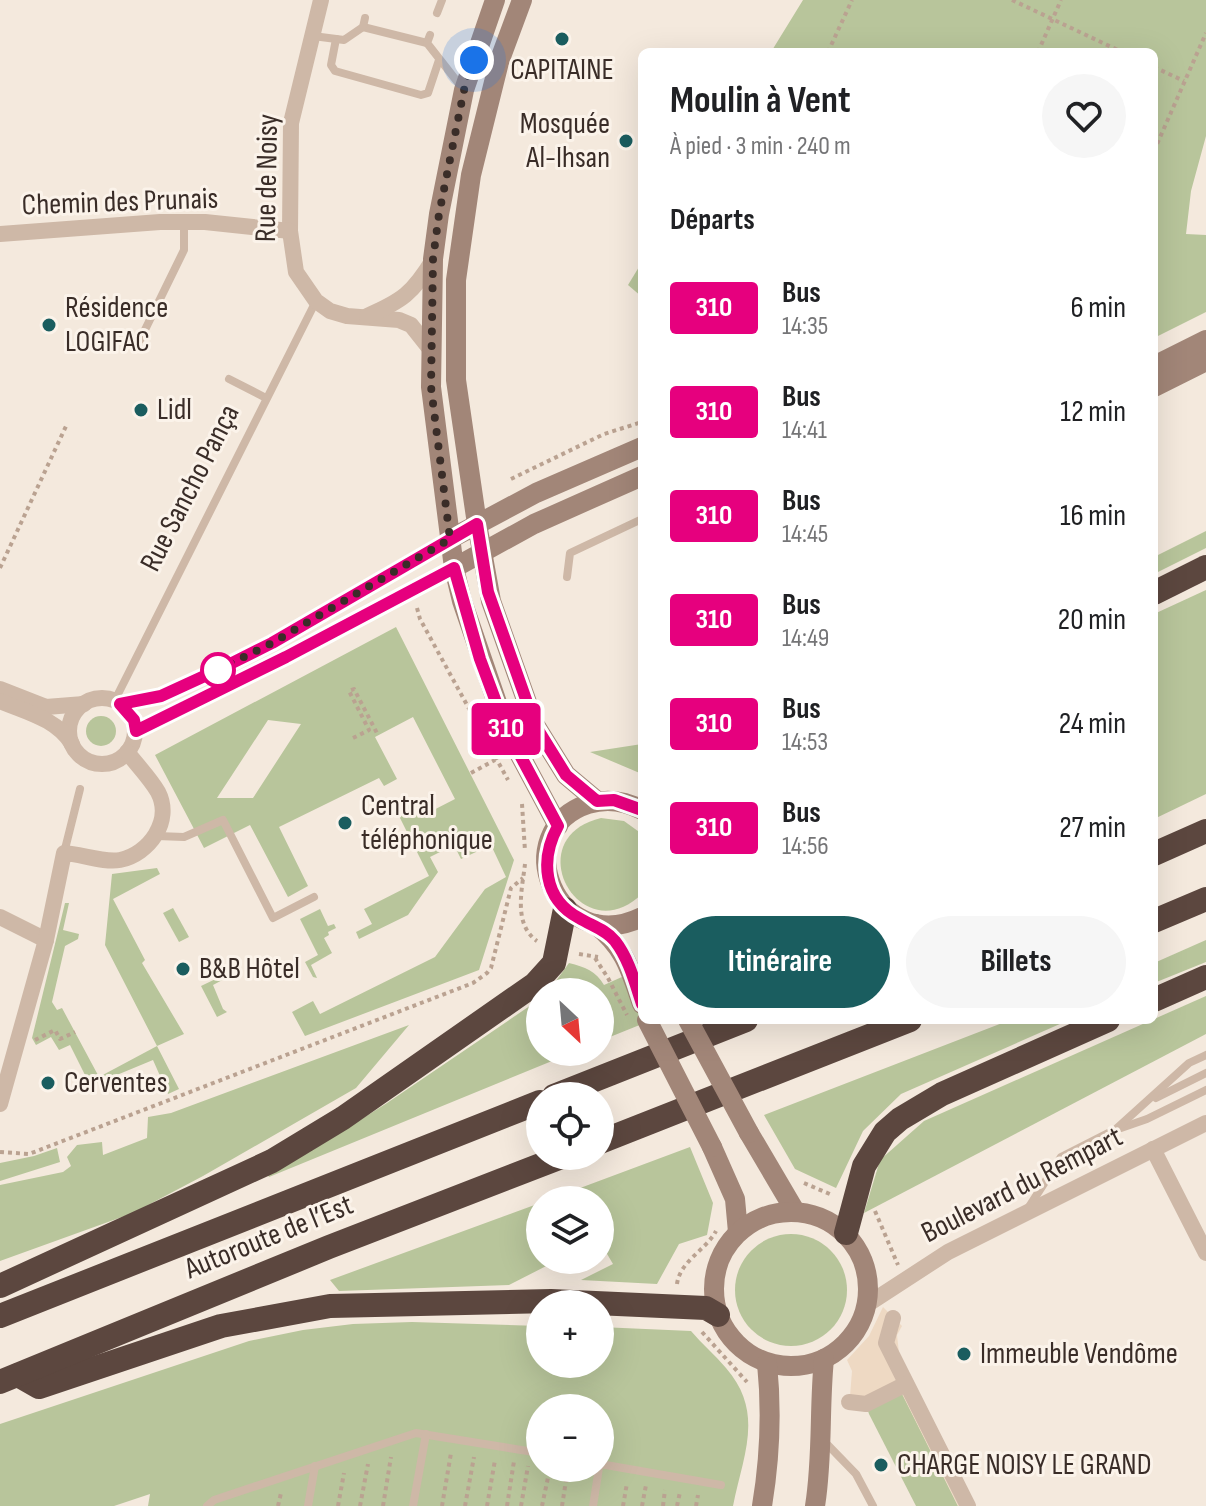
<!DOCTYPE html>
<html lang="fr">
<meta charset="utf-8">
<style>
:root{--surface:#fff;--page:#f6f6f6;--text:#202124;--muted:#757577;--accent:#1a5d5f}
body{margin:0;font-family:"Sofia Sans Condensed",sans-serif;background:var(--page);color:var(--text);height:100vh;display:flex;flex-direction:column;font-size:30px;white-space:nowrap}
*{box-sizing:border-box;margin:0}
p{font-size:26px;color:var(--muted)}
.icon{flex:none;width:44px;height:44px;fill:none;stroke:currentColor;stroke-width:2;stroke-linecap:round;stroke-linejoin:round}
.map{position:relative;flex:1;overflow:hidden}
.drawer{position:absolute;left:638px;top:48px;width:520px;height:976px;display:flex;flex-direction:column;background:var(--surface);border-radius:12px;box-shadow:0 8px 32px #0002}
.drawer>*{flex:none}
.badge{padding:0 16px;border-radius:6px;font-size:28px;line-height:52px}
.needle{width:52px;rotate:154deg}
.tools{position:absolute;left:526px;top:978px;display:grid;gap:16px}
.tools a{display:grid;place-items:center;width:88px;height:88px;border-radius:50%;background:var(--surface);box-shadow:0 8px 32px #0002;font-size:40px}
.you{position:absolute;width:40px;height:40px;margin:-20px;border:6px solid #fff;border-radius:50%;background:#1a73e8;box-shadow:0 0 0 12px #1a73e833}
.map>.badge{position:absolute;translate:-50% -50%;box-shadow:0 0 0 4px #fff}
h2{padding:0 32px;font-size:30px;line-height:72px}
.round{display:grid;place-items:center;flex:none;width:84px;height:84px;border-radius:42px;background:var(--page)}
.headline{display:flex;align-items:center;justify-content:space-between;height:136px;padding:0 32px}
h1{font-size:38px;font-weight:700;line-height:60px}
.primary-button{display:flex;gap:16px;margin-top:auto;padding:16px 32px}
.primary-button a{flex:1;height:92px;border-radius:48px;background:var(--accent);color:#fff;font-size:32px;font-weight:700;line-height:92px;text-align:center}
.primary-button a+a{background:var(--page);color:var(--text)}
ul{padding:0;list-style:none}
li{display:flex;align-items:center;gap:24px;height:104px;padding:0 32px}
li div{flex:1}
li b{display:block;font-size:30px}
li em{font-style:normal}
li .badge{min-width:88px;font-weight:700;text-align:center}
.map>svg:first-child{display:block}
</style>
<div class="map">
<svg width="1206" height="1506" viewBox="0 0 1206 1506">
<rect width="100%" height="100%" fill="#f4e9dd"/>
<g fill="#b8c59b" fill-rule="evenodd">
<path d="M 803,0 L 1206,0 L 1206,136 L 1191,191 L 1186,234 L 1206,235 L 1206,312 L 1154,338 L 1154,52 L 771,52 Z"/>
<path d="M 642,262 L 642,297 L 628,285 Z"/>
<path d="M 1206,531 L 1206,548 L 1154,574 L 1154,557 Z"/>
<path d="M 1206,590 L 1206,794 L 1154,819 L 1154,614 Z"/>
<path d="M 396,627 L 514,860 L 479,970 L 305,1036 L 292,1012 L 313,1001 L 320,1014 L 435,957 L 485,889 L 506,877 L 491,845 L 461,859 L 454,845 L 430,857 L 438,872 L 408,915 L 359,939 L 356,932 L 372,924 L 364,909 L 429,876 L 394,806 L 407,799 L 418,818 L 455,799 L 413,717 L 375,737 L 397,779 L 384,786 L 379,778 L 279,827 L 308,886 L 288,897 L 250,825 L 204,848 L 155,755 ZM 268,720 L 301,724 L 253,798 L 217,798 Z"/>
<circle cx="101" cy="731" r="15"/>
<path d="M 642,744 L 642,774 L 590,752 Z"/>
<path d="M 601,818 L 624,821 L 642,834 L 642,894 C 580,953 517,838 601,818 Z"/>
<path d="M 157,868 L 160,874 L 113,899 L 145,960 L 142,963 L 184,1034 L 157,1046 L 179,1089 L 168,1094 L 153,1060 L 83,1089 L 74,1084 L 86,1077 L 70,1045 L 59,1050 L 51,1037 L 36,1045 L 32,1038 L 65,903 L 69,903 L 63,930 L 79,934 L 78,939 L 65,946 L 52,1002 L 57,1010 L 62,1008 L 99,1077 L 157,1046 L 105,945 L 112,874 Z"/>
<path d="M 173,908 L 189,937 L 179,942 L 163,913 Z"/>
<path d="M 320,909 L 328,926 L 334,924 L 336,928 L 328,932 L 329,935 L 324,938 L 332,953 L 311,965 L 317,978 L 313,977 L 305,962 L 318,955 L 300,919 Z"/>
<path d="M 1206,940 L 1206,962 L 1154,983 L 1154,963 Z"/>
<path d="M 569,963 C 585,967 596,971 604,985 L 642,968 L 642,1020 L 652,1020 L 600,1041 L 600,992 L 548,992 Z"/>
<path d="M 226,974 L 228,977 L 213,985 L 223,1009 L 227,1012 L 217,1017 L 201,986 Z"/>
<path d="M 1206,996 L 1206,1034 L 864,1213 L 880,1160 L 924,1121 Z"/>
<path d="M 540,999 L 540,1052 L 574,1052 L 269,1177 L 267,1174 L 309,1152 L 387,1103 Z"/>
<path d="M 1010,1020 L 1069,1020 L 901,1094 L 863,1131 L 836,1188 L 795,1169 L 764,1115 Z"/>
<path d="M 409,1025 L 356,1088 L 203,1176 L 133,1213 L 0,1261 L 0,1185 L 63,1172 L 71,1166 L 67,1157 L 77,1145 L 102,1142 L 103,1155 L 147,1138 L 148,1117 L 171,1113 Z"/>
<path d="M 690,1147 L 713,1203 L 707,1235 L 679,1244 L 657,1284 L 581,1280 L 613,1264 L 600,1242 L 600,1200 L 548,1200 Z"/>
<path d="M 57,1148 L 60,1162 L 0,1181 L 0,1163 L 34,1156 Z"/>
<path d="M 540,1203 L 540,1260 L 558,1260 L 509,1285 L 339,1291 L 330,1280 Z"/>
<circle cx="791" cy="1290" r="56"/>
<path d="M 412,1322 L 540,1326 L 540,1364 L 600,1364 L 600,1327 L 691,1331 C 702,1344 715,1355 726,1368 C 765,1413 743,1455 733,1506 L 148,1506 L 150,1494 L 114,1506 L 0,1506 L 0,1424 L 249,1341 L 303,1330 L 353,1324 ZM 540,1408 L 600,1408 L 600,1468 L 540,1468 Z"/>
<path d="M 901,1391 L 958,1506 L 916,1506 L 869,1414 L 867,1408 Z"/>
</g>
<path fill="#eed9c3" d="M 883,1307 L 902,1326 L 897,1335 L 899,1353 L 976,1506 L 958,1506 L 901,1392 L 849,1409 L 852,1371 L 847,1360 L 869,1336 Z"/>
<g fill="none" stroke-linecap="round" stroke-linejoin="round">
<g stroke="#baa291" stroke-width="4" stroke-dasharray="4 4" stroke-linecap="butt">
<path d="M 1012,0 L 1122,52"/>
<path d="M 828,52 L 852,0"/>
<path d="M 1038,52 L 1061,0"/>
<path d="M 1154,67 L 1184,81"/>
<path d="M 1154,151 L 1206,33"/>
<path d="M 511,479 L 604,434 L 642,422"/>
<path d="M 0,568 L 67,424"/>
<path d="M 417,608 L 420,619 L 508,780"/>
<path d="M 353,738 L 369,730 L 349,691 L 354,689 L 378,735"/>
<path d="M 471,773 L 495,760"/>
<path d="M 522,804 L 525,851"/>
<path d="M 525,864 C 522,890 513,924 537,941"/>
<path d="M 579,954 L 598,957"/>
<path d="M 595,958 L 608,978"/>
<path d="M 35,1040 L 55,1030 L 60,1039 L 75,1032"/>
<path d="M 0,1152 L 29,1154 L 473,983 L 487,973 L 491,968 L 511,888 L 523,878"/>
<path d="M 804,1183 L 832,1195"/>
<path d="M 875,1211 L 898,1265"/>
<path d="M 677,1284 C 680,1261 706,1250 716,1231"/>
<path d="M 702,1332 L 747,1382"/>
<path d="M 278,1506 L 281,1493"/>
<path d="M 338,1506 L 344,1473"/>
<path d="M 360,1506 L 368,1464"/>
<path d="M 383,1506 L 391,1457"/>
<path d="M 442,1506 L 451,1453"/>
<path d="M 465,1506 L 474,1457"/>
<path d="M 487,1506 L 495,1460"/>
<path d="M 507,1506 L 514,1461"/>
<path d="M 521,1506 L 528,1466"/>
<path d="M 542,1506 L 550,1468"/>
<path d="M 562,1506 L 568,1468"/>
<path d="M 623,1506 L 627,1483"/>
<path d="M 642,1506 L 646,1485"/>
<path d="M 663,1506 L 665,1490"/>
<path d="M 677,1506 L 680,1492"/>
<path d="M 696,1506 L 698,1495"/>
</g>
<g stroke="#ceb8a7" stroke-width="8">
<path d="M 437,13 L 442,0"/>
<path d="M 363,27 L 427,43"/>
<path d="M 430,35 L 427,43 L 463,89"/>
<path d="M 313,36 L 344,40 L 363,27 L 365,18"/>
<path d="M 336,39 L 331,65 L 335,71 L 421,95 L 428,93 L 439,60"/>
<path d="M 140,340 L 184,250 L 184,223"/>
<path d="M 229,379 L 266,398"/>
<path d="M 567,577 L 570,553 L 642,519"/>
<path d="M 115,700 L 316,301"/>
<path d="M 157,836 L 184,837 L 223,820 L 273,918 L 314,897"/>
<path d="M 64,853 L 80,789"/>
<path d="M 1156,1098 L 1206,1073"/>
<path d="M 1121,1128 L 1147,1119 L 1206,1090"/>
<path d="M 1027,1210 L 1061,1157 L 1116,1129 L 1189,1063 L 1206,1055"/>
<path d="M 823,1440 L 856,1474 L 873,1506"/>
<path d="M 600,1464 L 721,1485"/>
<path d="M 207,1506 L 214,1500 L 416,1433 L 540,1453"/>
<path d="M 308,1506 L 315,1466"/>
<path d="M 413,1506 L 426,1434"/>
<path d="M 593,1506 L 599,1468"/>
</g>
<g stroke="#ceb8a7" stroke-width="16">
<path d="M 321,0 L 291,123 L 290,231 L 296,272 L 316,301 L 330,311 L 347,316 L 399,320 L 411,325 L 430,349"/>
<path d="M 0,234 L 160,222 L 205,222 L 290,231"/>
<path d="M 367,316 C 402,301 413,293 433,260"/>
<path d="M 0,689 L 46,707 L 84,704"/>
<circle cx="102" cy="731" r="33"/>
<path d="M 0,701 C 26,712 57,719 72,744"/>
<path d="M 120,704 L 161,696 L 222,668 L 272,643 L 450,539"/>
<path d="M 136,731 L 286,657 L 454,568"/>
<path d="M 0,917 L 46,940"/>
<path d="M 0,1104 L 46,940 L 64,853 C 81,854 104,863 120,860 C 149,854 173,821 158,792 C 150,778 137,765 127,752"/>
<path d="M 1153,1149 L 1206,1253"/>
<path d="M 868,1304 L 948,1252 L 1206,1123"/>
<path d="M 893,1318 L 886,1343 L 968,1506"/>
<path d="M 849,1402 L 866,1404 L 906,1384"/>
</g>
<g stroke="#a28678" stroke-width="20">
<path d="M 495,0 L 464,90 L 439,214 L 433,259 L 431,387 L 454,568 L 462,601 L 506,729 L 558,826"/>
<path d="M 522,0 L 499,62 L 471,175 L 456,280 L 456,380 L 477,524 L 491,601 L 535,725 L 566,775 L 597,801"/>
<path d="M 1154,366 L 1206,340"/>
<path d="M 1154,387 L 1206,361"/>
<path d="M 450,539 L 536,493 L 642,447"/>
<path d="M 454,568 L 534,524 L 642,476"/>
<path d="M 642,810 C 625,801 607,798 588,804 C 506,831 556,959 642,917"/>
<path d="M 595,924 C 625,948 630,969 642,1004"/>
<path d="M 749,1133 L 795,1211"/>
<path d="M 712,1147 L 735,1199 L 738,1232"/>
<circle cx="791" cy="1289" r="77"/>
<path d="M 762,1506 C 770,1458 772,1412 767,1363"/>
<path d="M 815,1506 C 823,1457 819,1408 824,1359"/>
</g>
<g stroke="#5c473f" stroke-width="24">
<path d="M 1154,593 L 1206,567"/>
<path d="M 1154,854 L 1206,831"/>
<path d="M 1154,921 L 1206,899"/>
<path d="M 1154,1000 L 1206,977"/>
<path d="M 554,1096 L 746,1020"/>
<path d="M 600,1142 L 910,1020"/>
<path d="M 846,1233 L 864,1166 L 885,1132 L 900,1119 L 942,1094 L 1108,1020"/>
<path d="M 0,1286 L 272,1161 L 343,1118 L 535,984 L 554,963 L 565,909"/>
<path d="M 0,1316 L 540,1102"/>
<path d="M 18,1375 L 39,1387 L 221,1326 L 330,1306 L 551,1301 L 706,1308 L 718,1315"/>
<path d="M 0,1382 L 329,1247 L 564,1156"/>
</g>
<path stroke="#baa291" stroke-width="4" stroke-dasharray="4 4" stroke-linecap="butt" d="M 608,978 L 627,1015"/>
<g stroke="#a28678" stroke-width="20">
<path d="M 647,1020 L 712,1147"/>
<path d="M 688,1020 L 749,1133"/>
</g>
</g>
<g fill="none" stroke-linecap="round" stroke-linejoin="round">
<g stroke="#fff" stroke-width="18">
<path id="line" d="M 642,810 L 614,800 L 597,801 L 566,775 L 535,725 L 488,592 L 477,524 L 272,643 L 222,668 L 161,696 L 120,704 L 134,720 L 136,731 L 286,657 L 454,568 L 480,659 L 506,729 L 558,826 C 540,859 543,899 579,918 C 592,926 605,929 615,941 C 629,959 635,983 642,1004"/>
</g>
<use href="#line" stroke="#e6007e" stroke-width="12"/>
<path stroke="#3a2d28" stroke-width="8" stroke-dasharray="0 14.4" d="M 218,670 L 272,643 L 450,539 L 431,387 L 433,259 L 439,214 L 464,90 L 474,60"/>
</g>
<g fill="#1a5d5f" stroke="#fbf3ea" stroke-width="3">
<circle cx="562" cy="39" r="8"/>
<circle cx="626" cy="141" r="8"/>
<circle cx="49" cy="325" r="8"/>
<circle cx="141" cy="410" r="8"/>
<circle cx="345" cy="823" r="8"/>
<circle cx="183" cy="969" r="8"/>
<circle cx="48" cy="1083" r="8"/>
<circle cx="964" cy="1354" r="8"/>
<circle cx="881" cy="1465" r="8"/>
</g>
<circle fill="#fff" stroke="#e6007e" stroke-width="4" cx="218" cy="670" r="16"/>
<g text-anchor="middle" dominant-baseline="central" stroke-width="6" stroke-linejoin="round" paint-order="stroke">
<g font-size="30" fill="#3a2d28" stroke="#fbf3ea" text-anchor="start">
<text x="562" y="70" text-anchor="middle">CAPITAINE</text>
<text x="610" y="124" text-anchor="end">Mosquée<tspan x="610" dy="34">Al-Ihsan</tspan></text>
<text x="65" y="308">Résidence<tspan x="65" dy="34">LOGIFAC</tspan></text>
<text x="157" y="410">Lidl</text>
<text x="361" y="806">Central<tspan x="361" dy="34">téléphonique</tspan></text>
<text x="199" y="969">B&amp;B Hôtel</text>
<text x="64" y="1083">Cerventes</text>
<text x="980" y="1354">Immeuble Vendôme</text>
<text x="897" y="1465">CHARGE NOISY LE GRAND</text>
</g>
<g font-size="30" fill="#3a2d28" stroke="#fbf3ea">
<text transform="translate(267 178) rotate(-89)">Rue de Noisy</text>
<text transform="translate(120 202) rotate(-2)">Chemin des Prunais</text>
<text transform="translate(190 488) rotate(-63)">Rue Sancho Pança</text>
<text transform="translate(1022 1185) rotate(-27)">Boulevard du Rempart</text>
<text transform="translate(269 1237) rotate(-22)">Autoroute de l’Est</text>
</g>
</g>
</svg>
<div class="tools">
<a><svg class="needle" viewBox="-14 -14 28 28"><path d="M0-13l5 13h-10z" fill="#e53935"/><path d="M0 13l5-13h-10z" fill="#757577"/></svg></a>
<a><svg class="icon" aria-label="locate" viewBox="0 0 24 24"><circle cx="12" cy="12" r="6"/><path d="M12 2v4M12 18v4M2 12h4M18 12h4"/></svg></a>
<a><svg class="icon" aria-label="layers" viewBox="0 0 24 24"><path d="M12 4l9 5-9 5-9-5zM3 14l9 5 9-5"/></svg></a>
<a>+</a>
<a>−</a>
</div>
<div class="you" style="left:474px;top:60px"></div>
<b class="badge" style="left:506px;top:729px;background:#e6007e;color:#fff">310</b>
<section class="drawer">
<div class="headline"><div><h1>Moulin à Vent</h1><p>À pied · 3 min · 240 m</p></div><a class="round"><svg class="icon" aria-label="heart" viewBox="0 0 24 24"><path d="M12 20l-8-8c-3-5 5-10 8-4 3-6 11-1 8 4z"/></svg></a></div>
<h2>Départs</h2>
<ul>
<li><span class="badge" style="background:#e6007e;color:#fff">310</span><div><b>Bus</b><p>14:35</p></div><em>6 min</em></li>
<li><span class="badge" style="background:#e6007e;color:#fff">310</span><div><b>Bus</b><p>14:41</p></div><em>12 min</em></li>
<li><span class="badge" style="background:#e6007e;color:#fff">310</span><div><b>Bus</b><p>14:45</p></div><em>16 min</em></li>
<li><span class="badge" style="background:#e6007e;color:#fff">310</span><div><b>Bus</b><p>14:49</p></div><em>20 min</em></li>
<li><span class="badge" style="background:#e6007e;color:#fff">310</span><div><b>Bus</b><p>14:53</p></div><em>24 min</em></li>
<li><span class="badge" style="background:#e6007e;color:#fff">310</span><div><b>Bus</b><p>14:56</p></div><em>27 min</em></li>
</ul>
<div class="primary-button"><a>Itinéraire</a><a>Billets</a></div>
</section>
</div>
